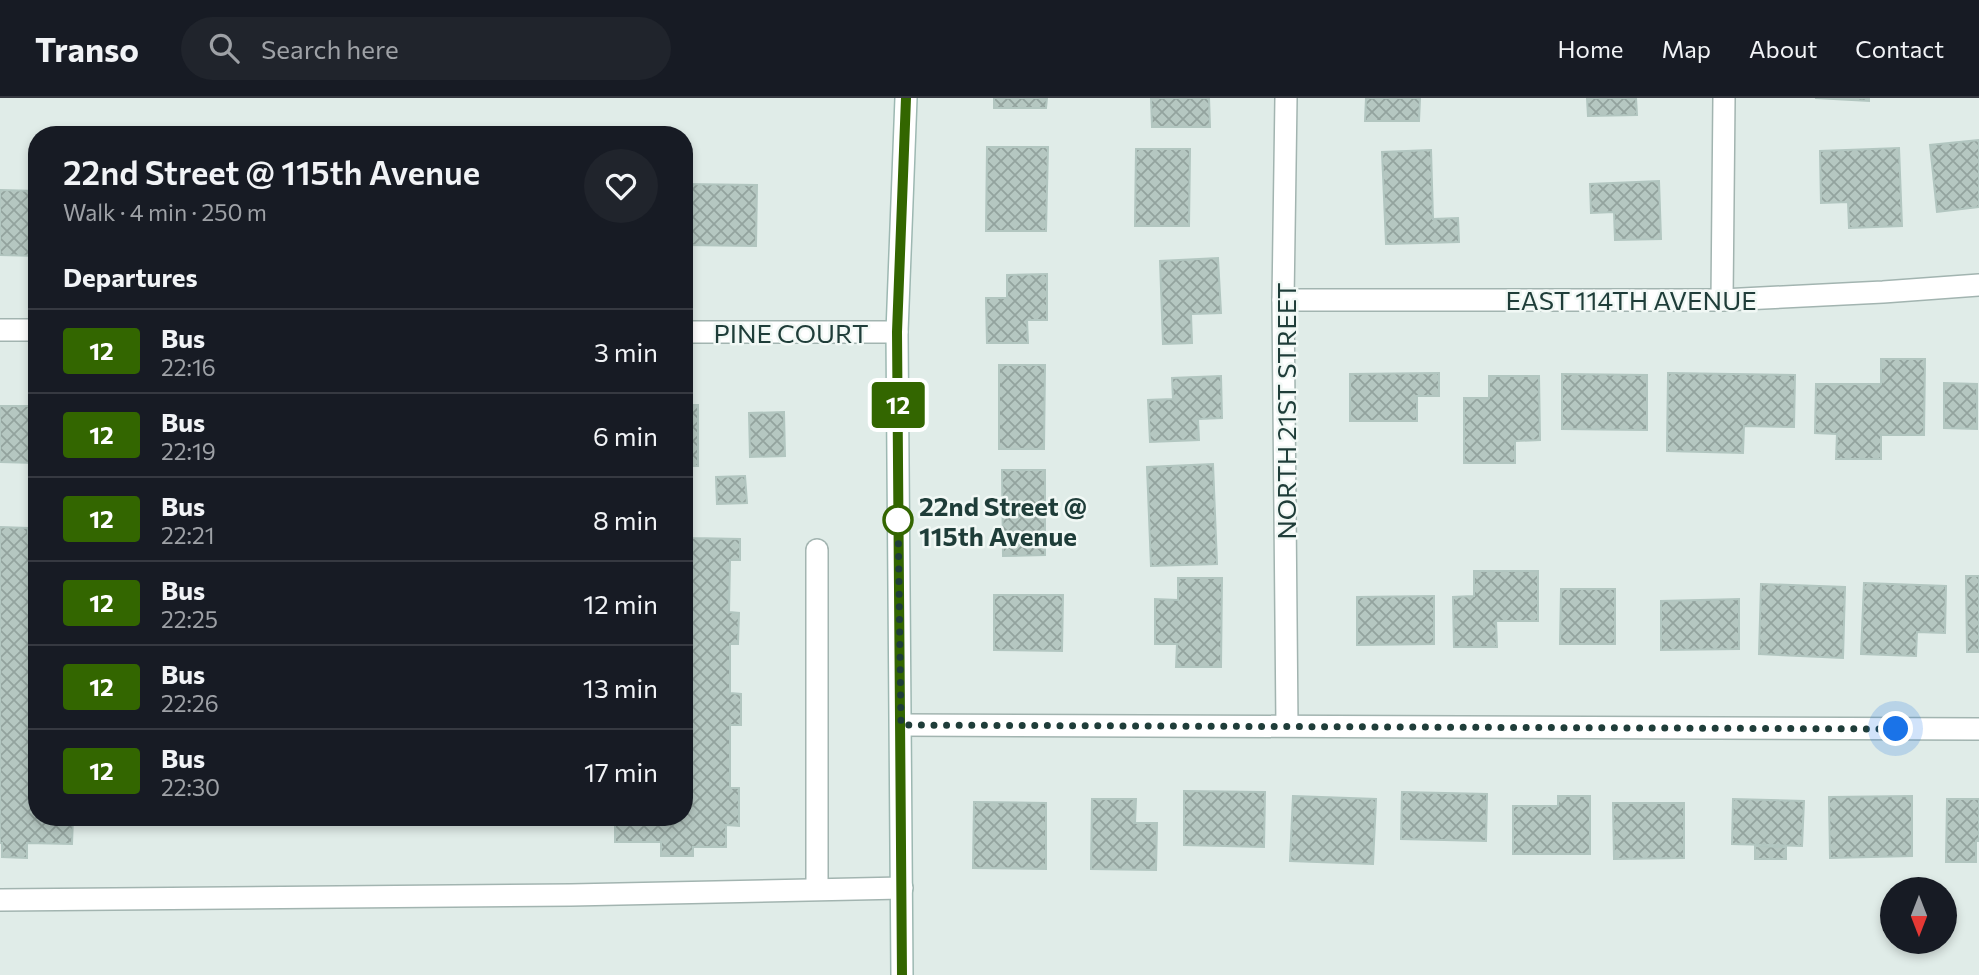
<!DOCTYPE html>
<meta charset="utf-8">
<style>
:root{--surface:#171b24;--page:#20242c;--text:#f1f3f6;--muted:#9ea1a6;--line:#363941}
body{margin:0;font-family:Commissioner,sans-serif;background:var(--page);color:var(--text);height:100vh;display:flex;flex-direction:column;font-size:26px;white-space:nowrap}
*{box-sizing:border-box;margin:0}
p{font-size:23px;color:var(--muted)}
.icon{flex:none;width:38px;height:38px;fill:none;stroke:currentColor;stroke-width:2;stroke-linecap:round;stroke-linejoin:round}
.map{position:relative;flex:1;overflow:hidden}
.drawer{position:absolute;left:28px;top:28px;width:665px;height:700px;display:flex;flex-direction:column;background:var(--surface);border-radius:28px;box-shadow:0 4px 10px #0003}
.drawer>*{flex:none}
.badge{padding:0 14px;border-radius:5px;font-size:24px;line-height:46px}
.needle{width:46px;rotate:180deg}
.controls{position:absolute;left:1880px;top:779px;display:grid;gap:14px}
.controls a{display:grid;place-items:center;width:77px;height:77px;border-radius:50%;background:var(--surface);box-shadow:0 4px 10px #0003;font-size:35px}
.you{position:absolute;width:35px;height:35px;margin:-18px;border:5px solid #fff;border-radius:50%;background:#1a73e8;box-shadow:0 0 0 10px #1a73e833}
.map>.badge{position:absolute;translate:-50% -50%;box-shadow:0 0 0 4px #fff}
h2{padding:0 35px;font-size:26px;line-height:63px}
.round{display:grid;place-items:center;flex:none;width:74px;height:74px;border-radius:37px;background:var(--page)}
.overview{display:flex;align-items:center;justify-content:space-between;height:119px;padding:0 35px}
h1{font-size:33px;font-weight:600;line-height:52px}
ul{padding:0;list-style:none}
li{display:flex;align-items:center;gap:21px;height:84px;padding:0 35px;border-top:2px solid var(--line)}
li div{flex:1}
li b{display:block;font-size:26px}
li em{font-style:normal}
li .badge{min-width:77px;font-weight:700;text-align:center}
header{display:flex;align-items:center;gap:42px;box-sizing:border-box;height:98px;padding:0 35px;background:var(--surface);border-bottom:2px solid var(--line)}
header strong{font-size:33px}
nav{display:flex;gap:38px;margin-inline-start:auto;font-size:24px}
.search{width:490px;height:63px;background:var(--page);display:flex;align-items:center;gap:18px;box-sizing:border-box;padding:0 24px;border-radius:38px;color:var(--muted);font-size:26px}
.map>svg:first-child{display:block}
</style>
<header>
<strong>Transo</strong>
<div class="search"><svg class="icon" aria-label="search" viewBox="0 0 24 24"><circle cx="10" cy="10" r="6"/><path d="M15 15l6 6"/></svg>Search here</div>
<nav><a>Home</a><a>Map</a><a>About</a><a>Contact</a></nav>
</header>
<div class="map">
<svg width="1979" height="877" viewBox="0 0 1979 877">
<defs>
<pattern id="building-cross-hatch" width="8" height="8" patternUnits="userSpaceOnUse" patternTransform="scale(1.75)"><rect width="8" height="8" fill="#b5c7c1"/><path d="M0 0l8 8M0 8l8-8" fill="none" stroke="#93a39e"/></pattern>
</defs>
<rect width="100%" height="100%" fill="#e0ece8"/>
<g fill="url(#building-cross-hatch)" stroke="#b2c6c0" stroke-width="2">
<path d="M 994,0 L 1047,0 L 1046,10 L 994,10 Z"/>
<path d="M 1151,0 L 1209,0 L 1210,29 L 1152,29 Z"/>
<path d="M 1366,0 L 1420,0 L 1419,23 L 1365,23 Z"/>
<path d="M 1587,0 L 1636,0 L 1637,17 L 1588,18 Z"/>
<path d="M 1815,0 L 1869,0 L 1869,3 Z"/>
<path d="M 1979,42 L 1979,109 L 1937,114 L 1930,47 Z"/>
<path d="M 987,49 L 1048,49 L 1046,133 L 986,133 Z"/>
<path d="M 1899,50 L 1902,128 L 1849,130 L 1848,104 L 1821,105 L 1820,53 Z"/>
<path d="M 1136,51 L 1190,51 L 1189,128 L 1135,128 Z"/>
<path d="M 1431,52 L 1433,121 L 1458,120 L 1459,144 L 1386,146 L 1382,54 Z"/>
<path d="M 1659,83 L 1661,141 L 1615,142 L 1614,114 L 1591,115 L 1590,86 Z"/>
<path d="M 684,86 L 757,87 L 756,148 L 684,147 Z"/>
<path d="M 0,92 L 37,93 L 37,158 L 0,157 Z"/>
<path d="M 1218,160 L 1221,215 L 1191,216 L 1192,245 L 1163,246 L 1160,163 Z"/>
<path d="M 1047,176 L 1047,222 L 1027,222 L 1028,245 L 987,245 L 986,200 L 1007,200 L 1007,177 Z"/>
<path d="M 1881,261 L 1925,261 L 1924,337 L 1881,337 L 1881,361 L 1836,361 L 1837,336 L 1815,335 L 1816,286 L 1881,286 Z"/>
<path d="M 999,267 L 1045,267 L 1044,351 L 999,351 Z"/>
<path d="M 1439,275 L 1439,298 L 1417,298 L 1417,323 L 1350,323 L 1350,276 Z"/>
<path d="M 1668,275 L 1795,277 L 1794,329 L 1744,328 L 1743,355 L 1667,353 Z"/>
<path d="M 1562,276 L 1647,277 L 1647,332 L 1562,331 Z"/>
<path d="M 1221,278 L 1222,320 L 1198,321 L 1199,342 L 1150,344 L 1148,302 L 1173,301 L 1172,280 Z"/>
<path d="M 1489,278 L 1539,278 L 1540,342 L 1515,343 L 1515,365 L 1464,365 L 1464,300 L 1489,300 Z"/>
<path d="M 1944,285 L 1977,286 L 1977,331 L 1944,330 Z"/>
<rect x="684" y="307" width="14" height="61"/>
<path d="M 0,308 L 37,308 L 37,371 L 36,365 L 0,364 Z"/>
<path d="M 784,314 L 785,358 L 750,359 L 749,315 Z"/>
<path d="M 1213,366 L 1217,466 L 1151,468 L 1147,369 Z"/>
<path d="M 1002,372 L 1045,372 L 1045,457 L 1003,458 Z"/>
<path d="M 745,378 L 747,405 L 717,406 L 716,379 Z"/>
<path d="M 0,429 L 28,430 L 28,441 L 37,442 L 37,719 L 73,719 L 72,746 L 27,745 L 27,760 L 2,759 L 2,745 L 0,745 Z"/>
<path d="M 684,429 L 692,429 L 692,440 L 740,441 L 740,462 L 730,462 L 729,514 L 739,515 L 738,546 L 730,546 L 730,595 L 741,596 L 741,627 L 730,627 L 730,690 L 739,690 L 739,728 L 726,727 L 726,749 L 693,749 L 693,758 L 661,758 L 661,744 L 615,744 L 615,719 L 684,719 Z"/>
<path d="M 1474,473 L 1538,473 L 1538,523 L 1496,523 L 1497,549 L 1454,549 L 1453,499 L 1474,498 Z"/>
<path d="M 1966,478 L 1979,478 L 1979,554 L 1967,554 Z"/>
<path d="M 1178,480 L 1222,480 L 1221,569 L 1176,569 L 1177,546 L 1155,546 L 1155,501 L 1178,502 Z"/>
<path d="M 1864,485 L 1946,488 L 1945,535 L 1917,534 L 1916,558 L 1861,556 Z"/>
<path d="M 1761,486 L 1845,489 L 1843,560 L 1759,556 Z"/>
<path d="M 1561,491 L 1615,491 L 1615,546 L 1560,546 Z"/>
<path d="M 994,497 L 1063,497 L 1062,553 L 994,552 Z"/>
<path d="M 1434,498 L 1434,546 L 1357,547 L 1357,499 Z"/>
<path d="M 1739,501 L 1739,551 L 1661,552 L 1661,503 Z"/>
<path d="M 1184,693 L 1265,694 L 1264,749 L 1184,747 Z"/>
<path d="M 1402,694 L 1487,696 L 1486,743 L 1401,741 Z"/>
<path d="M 1293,698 L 1376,701 L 1373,766 L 1290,763 Z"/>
<path d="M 1558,698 L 1590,698 L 1590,756 L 1513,756 L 1513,708 L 1558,708 Z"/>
<path d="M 1912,698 L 1912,758 L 1830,760 L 1829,699 Z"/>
<path d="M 1092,701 L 1136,701 L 1135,725 L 1157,725 L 1156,772 L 1091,771 Z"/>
<path d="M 1733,701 L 1804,703 L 1802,748 L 1732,746 Z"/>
<path d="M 1947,701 L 1979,701 L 1979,743 L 1976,743 L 1976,764 L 1946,764 Z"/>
<path d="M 974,704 L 1046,705 L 1046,771 L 973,770 Z"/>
<path d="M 1613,705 L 1684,705 L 1684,760 L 1614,761 Z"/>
<path d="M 105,719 L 143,719 L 143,724 L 105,723 Z"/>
<path d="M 171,719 L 209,719 L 209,724 L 171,723 Z"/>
<path d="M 233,719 L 271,719 L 271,721 Z"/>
<rect x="293" y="719" width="24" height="5"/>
<rect x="423" y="719" width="33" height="7"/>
<rect x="486" y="719" width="29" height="4"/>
<rect x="543" y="719" width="43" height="4"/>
<path d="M 1755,748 L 1786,749 L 1786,761 L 1755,761 Z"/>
</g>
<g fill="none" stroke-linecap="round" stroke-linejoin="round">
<g stroke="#a2b4b0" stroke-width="24">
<g id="street">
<path d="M 1286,0 L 1283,202 L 1287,627"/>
<path d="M 1283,202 L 1722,202 L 1883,194 L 1979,187"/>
<path d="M 1722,202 L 1724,0"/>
<path d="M 0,232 L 37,232"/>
<path d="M 684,234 L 897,234"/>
<path d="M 817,452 L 817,791"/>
<path d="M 901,627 L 1979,631"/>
<path d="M 0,802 L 571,797 L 902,790"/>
</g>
</g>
<g stroke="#9db8b2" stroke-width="24">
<path id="secondary" d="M 902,877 L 897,234 L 906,0"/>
</g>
<use href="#street" stroke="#fff" stroke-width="21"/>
<use href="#secondary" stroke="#fff" stroke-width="21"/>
</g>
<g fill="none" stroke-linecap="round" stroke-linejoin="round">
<g stroke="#fff" stroke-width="16">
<path id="line" d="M 902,877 L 897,234 L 906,0"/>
</g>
<use href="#line" stroke="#360" stroke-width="10"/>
<path stroke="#1f3d39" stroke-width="7" stroke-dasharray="0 12.6" d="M 898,422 L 898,415 L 901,627 L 1896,631"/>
</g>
<circle fill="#fff" stroke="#360" stroke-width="3.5" cx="898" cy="422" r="14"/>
<g text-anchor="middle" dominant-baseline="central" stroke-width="5" stroke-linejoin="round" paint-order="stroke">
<g font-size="26" fill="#1f3d39" stroke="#f1f8f5">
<text x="1631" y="201">EAST 114TH AVENUE</text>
<text x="791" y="234">PINE COURT</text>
<text transform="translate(1285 313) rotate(-90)">NORTH 21ST STREET</text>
</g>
<g font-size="26" font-weight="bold" fill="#1f3d39" stroke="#f1f8f5" text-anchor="start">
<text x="919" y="407">22nd Street @<tspan x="919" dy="30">115th Avenue</tspan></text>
</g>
</g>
</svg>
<div class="controls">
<a><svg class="needle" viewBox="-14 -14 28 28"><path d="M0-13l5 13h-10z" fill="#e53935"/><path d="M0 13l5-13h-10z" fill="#9ea1a6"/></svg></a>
</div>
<div class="you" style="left:1896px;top:631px"></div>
<b class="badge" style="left:898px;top:307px;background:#360;color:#fff">12</b>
<section class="drawer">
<div class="overview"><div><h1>22nd Street @ 115th Avenue</h1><p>Walk · 4 min · 250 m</p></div><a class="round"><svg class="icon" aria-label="heart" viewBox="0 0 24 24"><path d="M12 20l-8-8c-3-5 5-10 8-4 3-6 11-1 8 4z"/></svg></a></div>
<h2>Departures</h2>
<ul>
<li><span class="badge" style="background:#360;color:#fff">12</span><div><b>Bus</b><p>22:16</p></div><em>3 min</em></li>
<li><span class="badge" style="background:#360;color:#fff">12</span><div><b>Bus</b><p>22:19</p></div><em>6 min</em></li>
<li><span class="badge" style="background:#360;color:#fff">12</span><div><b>Bus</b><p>22:21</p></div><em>8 min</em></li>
<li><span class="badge" style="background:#360;color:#fff">12</span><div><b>Bus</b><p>22:25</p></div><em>12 min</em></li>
<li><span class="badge" style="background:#360;color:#fff">12</span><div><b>Bus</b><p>22:26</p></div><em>13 min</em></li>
<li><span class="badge" style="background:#360;color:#fff">12</span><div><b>Bus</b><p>22:30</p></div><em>17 min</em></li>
</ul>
</section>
</div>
